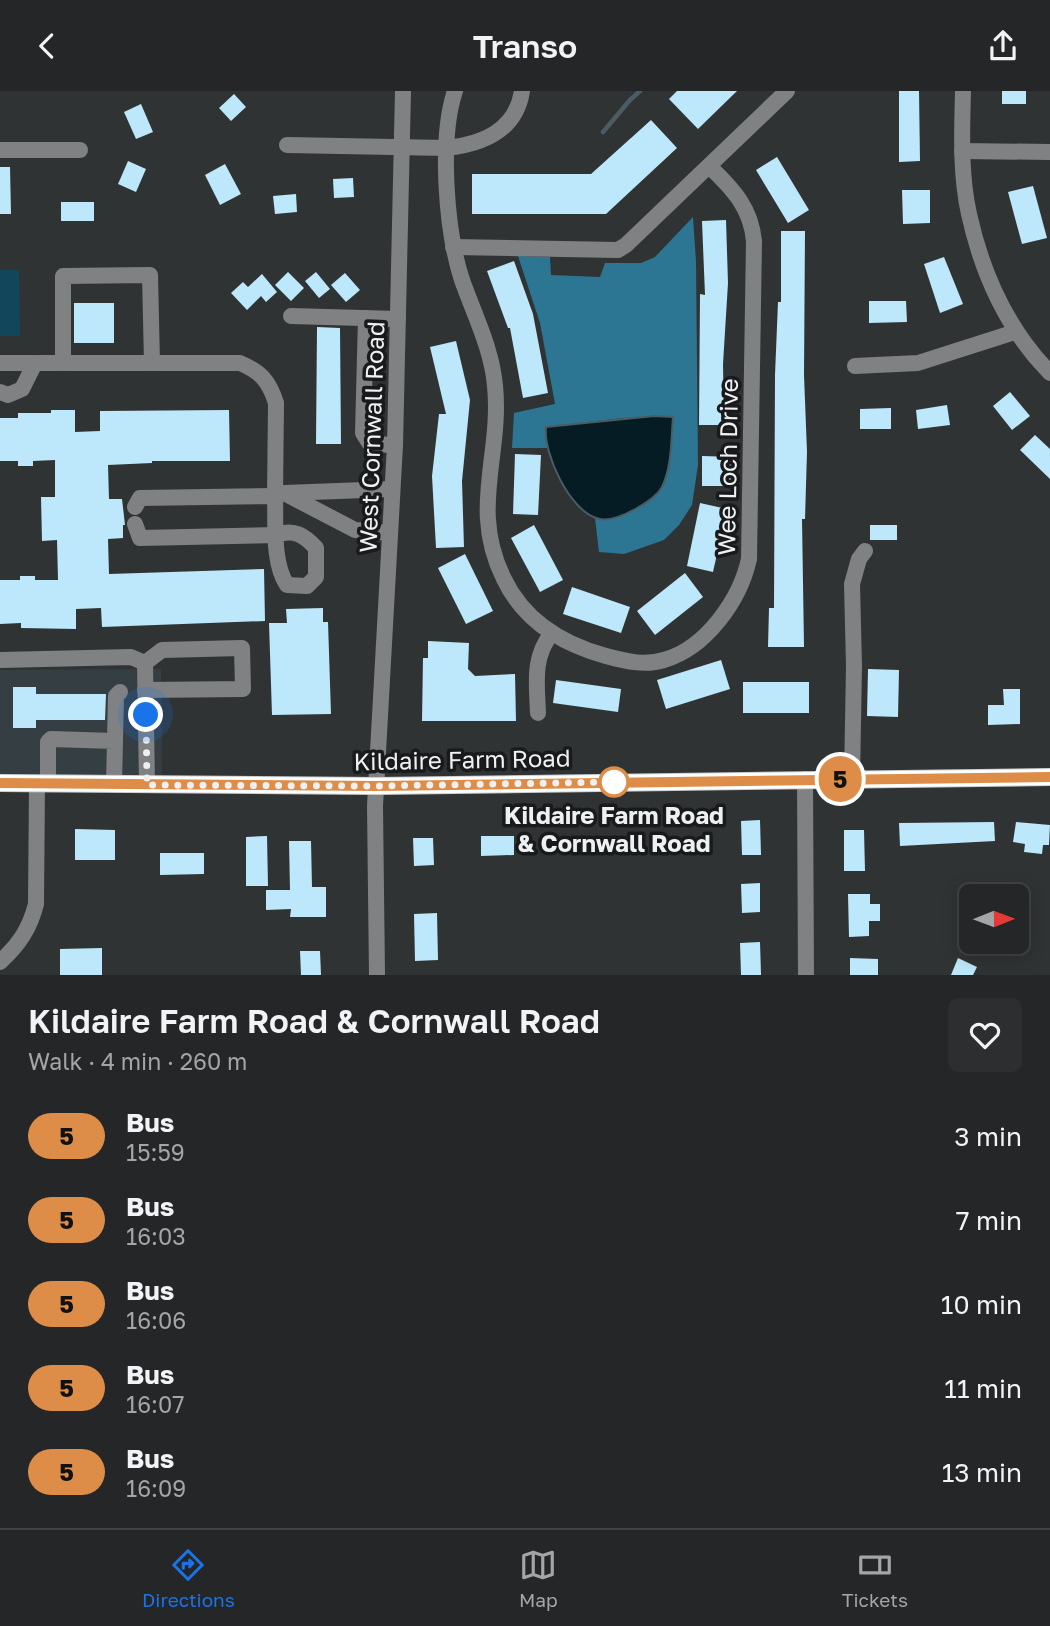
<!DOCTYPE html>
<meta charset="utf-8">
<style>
:root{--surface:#242627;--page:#2c2e2f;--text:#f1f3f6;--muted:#a3a5a7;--line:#414344;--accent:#1a73e8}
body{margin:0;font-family:"Golos Text",sans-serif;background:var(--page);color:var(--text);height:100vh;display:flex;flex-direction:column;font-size:26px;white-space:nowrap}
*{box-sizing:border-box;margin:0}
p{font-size:23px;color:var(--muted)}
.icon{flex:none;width:38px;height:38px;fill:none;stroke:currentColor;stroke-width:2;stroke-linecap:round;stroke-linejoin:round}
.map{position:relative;height:884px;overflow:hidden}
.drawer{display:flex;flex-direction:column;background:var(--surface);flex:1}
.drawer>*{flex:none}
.badge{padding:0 14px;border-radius:23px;font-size:24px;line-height:46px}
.needle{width:46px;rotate:89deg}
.tools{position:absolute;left:959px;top:793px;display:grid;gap:14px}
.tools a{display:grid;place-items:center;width:70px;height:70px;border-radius:10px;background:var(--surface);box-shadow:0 4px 18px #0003,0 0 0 2px var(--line);font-size:35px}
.you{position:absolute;width:35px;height:35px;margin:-18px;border:5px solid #fff;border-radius:50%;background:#1a73e8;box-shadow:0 0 0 10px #1a73e833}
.map>.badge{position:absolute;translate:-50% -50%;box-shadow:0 0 0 4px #fff}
.round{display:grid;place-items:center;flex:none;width:74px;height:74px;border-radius:10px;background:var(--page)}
.headline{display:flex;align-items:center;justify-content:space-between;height:119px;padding:0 28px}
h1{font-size:33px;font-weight:600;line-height:52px}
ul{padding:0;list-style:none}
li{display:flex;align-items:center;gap:21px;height:84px;padding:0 28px}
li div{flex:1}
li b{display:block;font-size:26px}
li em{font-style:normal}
li .badge{min-width:77px;font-weight:700;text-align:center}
header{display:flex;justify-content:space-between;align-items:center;height:91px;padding:0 28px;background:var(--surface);font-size:32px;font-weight:600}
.tabs{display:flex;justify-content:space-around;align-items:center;height:98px;border-top:2px solid var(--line);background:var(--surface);font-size:19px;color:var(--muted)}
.tabs a{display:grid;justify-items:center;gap:4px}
.tabs .selected{color:var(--accent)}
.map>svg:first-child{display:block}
</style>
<header><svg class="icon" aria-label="back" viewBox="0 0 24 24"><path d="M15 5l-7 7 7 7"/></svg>Transo<svg class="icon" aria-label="share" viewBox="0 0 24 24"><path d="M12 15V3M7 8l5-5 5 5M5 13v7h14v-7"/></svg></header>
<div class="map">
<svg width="1050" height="884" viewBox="0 0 1050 884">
<rect width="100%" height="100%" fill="#303334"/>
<path fill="#353e43" d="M 161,578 L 162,694 L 0,692 L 0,579 Z"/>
<path fill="#12475b" d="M 0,179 L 19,179 L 20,245 L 0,245 Z"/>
<path fill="#2c7693" d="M 693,126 L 696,171 L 698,374 L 692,414 L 679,434 L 664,449 L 624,463 L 599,461 L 595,427 L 605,428 L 673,326 L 623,327 L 547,336 L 547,357 L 512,357 L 514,322 L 555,313 L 540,232 L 518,165 L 550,166 L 551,184 L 600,186 L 605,172 L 641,172 L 655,166 Z"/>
<path fill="#051c25" stroke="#4b5c62" stroke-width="2" d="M 654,325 L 673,326 C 671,349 672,375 662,396 C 657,405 646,412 637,417 C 627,423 608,432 596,427 C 569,418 543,362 546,336 Z"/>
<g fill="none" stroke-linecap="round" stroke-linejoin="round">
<path stroke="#4b5c62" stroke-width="4.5" d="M 603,41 L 630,9 L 640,0"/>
</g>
<g fill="#bde7fa">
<path d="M 677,0 L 737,0 L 698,38 L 669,8 Z"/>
<path d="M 899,0 L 919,0 L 920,70 L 899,71 Z"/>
<rect x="1002" y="0" width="24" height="13"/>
<path d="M 234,3 L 246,16 L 231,30 L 219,17 Z"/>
<path d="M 141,13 L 153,41 L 136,48 L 124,21 Z"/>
<path d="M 651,29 L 677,57 L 606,123 L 472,123 L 472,83 L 591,83 Z"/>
<path d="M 777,66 L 809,119 L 788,132 L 756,79 Z"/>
<path d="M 128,70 L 146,78 L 136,101 L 118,93 Z"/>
<path d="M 225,73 L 241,103 L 220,114 L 205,84 Z"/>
<path d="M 0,76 L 10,76 L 11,123 L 0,123 Z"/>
<path d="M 353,87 L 354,106 L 334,107 L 333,88 Z"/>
<path d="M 1033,95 L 1047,147 L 1022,153 L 1008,101 Z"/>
<path d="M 902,99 L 930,99 L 930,132 L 903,133 Z"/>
<path d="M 296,103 L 297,121 L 275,123 L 273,105 Z"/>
<rect x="61" y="111" width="33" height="19"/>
<path d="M 726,129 L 728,192 L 723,273 L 724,334 L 699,334 L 700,203 L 705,204 L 702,130 Z"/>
<path d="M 781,140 L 805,140 L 804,284 L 807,361 L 805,428 L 802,428 L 804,556 L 768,556 L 769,517 L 774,517 L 775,284 L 778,211 L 781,211 Z"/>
<path d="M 944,166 L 963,213 L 940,222 L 924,173 Z"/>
<path d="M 514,170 L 533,223 L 548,302 L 523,307 L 510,237 L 508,237 L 487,180 Z"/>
<path d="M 288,181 L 304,197 L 291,210 L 275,194 Z"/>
<path d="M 316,181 L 330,198 L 319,207 L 305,190 Z"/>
<path d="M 345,182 L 360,199 L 346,211 L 331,194 Z"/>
<path d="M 262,183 L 277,201 L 266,211 L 261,205 L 247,219 L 231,202 L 243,191 L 248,196 Z"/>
<path d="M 869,210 L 906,210 L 907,231 L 869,232 Z"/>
<rect x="74" y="212" width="40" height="40"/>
<path d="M 317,236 L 340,237 L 341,353 L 316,353 Z"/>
<path d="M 456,250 L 470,309 L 462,390 L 464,456 L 436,457 L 432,385 L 439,323 L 446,323 L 430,256 Z"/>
<path d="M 1010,301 L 1030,325 L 1012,339 L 993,315 Z"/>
<path d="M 947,314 L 950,334 L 918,338 L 916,319 Z"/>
<path d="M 891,317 L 891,338 L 860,338 L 860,318 Z"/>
<path d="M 51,319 L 75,319 L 75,341 L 100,340 L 100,320 L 229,319 L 230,370 L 152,370 L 152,372 L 108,374 L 109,408 L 122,408 L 125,434 L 123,434 L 123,447 L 108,448 L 109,483 L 264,478 L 265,530 L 102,536 L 101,517 L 76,518 L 76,538 L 21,537 L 21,532 L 0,533 L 0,489 L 20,489 L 20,485 L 35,485 L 35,489 L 58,489 L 57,449 L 42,450 L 41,406 L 55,406 L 55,369 L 33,370 L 33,375 L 18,375 L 18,370 L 0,370 L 0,327 L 18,327 L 18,322 L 51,322 Z"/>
<path d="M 1035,344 L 1050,358 L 1050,388 L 1020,359 Z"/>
<path d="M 515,363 L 541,364 L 538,424 L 513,423 Z"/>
<path d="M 702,365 L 735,366 L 735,395 L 702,395 Z"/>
<path d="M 700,412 L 727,418 L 713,481 L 687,475 Z"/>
<path d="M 534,434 L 563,489 L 540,501 L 511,447 Z"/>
<rect x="870" y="434" width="27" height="15"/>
<path d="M 465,463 L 493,520 L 466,533 L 438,477 Z"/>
<path d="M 685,482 L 703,506 L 655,544 L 637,520 Z"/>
<path d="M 572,496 L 630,516 L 621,542 L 563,523 Z"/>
<path d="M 323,517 L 323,531 L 328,531 L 331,623 L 272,624 L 269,532 L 287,532 L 286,518 Z"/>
<path d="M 428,550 L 469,552 L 468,578 L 475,585 L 515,583 L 516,630 L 422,630 L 423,567 L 428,567 Z"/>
<path d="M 721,569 L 730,598 L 666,618 L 657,589 Z"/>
<path d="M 868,578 L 899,579 L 898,626 L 867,625 Z"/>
<path d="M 556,589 L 621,598 L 618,621 L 553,612 Z"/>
<rect x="743" y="591" width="66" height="31"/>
<path d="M 13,596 L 36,596 L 36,603 L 106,603 L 105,629 L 36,629 L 36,637 L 13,637 Z"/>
<path d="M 1003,598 L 1020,598 L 1020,633 L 988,634 L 988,614 L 1004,614 Z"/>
<path d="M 760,729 L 761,764 L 742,764 L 741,730 Z"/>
<path d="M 994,731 L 995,750 L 900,755 L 899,732 Z"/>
<path d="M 1016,731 L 1050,734 L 1049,754 L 1043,754 L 1042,763 L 1024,761 L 1025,753 L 1013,751 Z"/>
<path d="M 75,738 L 115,739 L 115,769 L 75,769 Z"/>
<path d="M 844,739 L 864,739 L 865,780 L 844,780 Z"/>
<path d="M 267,745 L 268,795 L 246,795 L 246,746 Z"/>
<path d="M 481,745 L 514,745 L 514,764 L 481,765 Z"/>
<path d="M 413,747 L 433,747 L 434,774 L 414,775 Z"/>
<path d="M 289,750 L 311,750 L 312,796 L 326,796 L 326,826 L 290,826 L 291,818 L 266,819 L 266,799 L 290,799 Z"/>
<path d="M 160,762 L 204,762 L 204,783 L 160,784 Z"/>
<path d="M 760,792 L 760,821 L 742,822 L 741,793 Z"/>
<path d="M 848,803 L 870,803 L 870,813 L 880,813 L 880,830 L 869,830 L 869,845 L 849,846 Z"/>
<path d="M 1030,815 L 1031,840 L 1017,841 L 1017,816 Z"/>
<path d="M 437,822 L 438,869 L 415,870 L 414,823 Z"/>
<path d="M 760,851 L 761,884 L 741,884 L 740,852 Z"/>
<path d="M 102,857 L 102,884 L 60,884 L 60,858 Z"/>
<path d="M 300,860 L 320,860 L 321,884 L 301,884 Z"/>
<path d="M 850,867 L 878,868 L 878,884 L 850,884 Z"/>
<path d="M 958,867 L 977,876 L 973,884 L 951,884 Z"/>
</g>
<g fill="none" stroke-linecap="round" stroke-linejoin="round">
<g stroke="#7f8182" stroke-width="16">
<path d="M 455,0 C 439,48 446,140 462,189 C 474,223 492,258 495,295 C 502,365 469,418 504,488 C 524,530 562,553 606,565 C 624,570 645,575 664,569 C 706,557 740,509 749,468 L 754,150 C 751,117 733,98 710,76"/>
<path d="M 963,0 C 962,40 960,83 969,123 C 982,182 1008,239 1050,282"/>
<path d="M 287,54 L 447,57 C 482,53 516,40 522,0"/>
<path d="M 0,59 L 80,59"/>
<path d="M 962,60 L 1050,61"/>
<path d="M 453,156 L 618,159 L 626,154 L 787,0"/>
<path d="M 291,225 L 398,228"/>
<path d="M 366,227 L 363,342 L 370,353 L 395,354"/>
<path d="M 0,272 L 240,272 C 261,281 269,290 276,312 L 275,405 L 284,402 L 392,398"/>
<path d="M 63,272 L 63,185 L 150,184 L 152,272"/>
<path d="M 855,275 L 918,272 L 1015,241"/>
<path d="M 0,301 L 8,304 L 22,298 L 35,272"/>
<path d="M 284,402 L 355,439 L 390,442"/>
<path d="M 135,416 L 140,407 L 275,405 C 276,433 272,471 287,494 L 307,495 L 316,486 L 316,457 C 305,445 294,437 277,444 L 140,447 L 135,433"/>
<path d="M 0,569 L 131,566 L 145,572 L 147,694"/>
<path d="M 145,572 L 162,559 L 242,557 L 243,598 L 145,599"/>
<path d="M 538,622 C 537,594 532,566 552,542"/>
<path d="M 115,650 L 116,605 L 120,601"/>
<path d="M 805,688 L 806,884"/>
<path d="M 852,688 L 854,575 L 852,493 L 859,468 L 865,460"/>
<path d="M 48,692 L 48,651 L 51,648 L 115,650 L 114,693"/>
<path d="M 0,871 C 19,854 30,837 36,813 L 37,692"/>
<path d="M 377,884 L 375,715 L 395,354 L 403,0"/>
</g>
<path stroke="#cccfd1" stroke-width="18" d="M 0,692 L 377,695 L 1050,686"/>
</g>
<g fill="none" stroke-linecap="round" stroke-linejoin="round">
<g stroke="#fff" stroke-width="16">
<path id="line" d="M 0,692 L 377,695 L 1050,686"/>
</g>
<use href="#line" stroke="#dd8d48" stroke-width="10"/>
<path stroke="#eef0f1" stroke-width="7" stroke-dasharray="0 12.6" d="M 146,624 L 147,694 L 377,695 L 614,691"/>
</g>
<circle fill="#fff" stroke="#dd8d48" stroke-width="3.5" cx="614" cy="691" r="14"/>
<g text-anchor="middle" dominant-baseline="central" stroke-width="7" stroke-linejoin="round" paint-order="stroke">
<g font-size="24" fill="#eef0f1" stroke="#191a1b">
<text transform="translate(371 346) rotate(-88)">West Cornwall Road</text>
<text transform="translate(727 376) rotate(-89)">Wee Loch Drive</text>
<text transform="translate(462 668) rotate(-1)">Kildaire Farm Road</text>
</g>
<g font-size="24" font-weight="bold" fill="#eef0f1" stroke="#191a1b">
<text x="614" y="723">Kildaire Farm Road<tspan x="614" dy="28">&amp; Cornwall Road</tspan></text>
</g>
</g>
</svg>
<div class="tools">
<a><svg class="needle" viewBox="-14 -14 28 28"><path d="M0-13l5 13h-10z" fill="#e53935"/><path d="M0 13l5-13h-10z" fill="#a3a5a7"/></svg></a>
</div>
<div class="you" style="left:146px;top:624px"></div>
<b class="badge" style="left:840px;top:688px;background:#dd8d48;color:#111">5</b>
</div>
<section class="drawer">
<div class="headline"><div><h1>Kildaire Farm Road &amp; Cornwall Road</h1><p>Walk · 4 min · 260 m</p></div><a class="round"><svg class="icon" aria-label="heart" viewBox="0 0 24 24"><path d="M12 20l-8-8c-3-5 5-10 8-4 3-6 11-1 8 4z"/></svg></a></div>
<ul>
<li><span class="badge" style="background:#dd8d48;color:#111">5</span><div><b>Bus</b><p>15:59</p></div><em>3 min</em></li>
<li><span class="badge" style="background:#dd8d48;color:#111">5</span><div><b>Bus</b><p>16:03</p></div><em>7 min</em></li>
<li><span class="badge" style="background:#dd8d48;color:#111">5</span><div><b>Bus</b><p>16:06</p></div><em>10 min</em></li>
<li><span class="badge" style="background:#dd8d48;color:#111">5</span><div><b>Bus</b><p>16:07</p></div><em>11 min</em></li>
<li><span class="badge" style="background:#dd8d48;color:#111">5</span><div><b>Bus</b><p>16:09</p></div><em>13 min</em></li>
</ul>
</section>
<nav class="tabs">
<a class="selected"><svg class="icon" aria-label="directions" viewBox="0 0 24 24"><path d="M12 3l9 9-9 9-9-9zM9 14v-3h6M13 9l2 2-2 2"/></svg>Directions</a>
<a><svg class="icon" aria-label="map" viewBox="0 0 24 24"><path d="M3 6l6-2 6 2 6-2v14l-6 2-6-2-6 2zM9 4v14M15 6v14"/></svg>Map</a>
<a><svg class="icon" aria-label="tickets" viewBox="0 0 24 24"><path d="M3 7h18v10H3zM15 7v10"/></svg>Tickets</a>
</nav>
